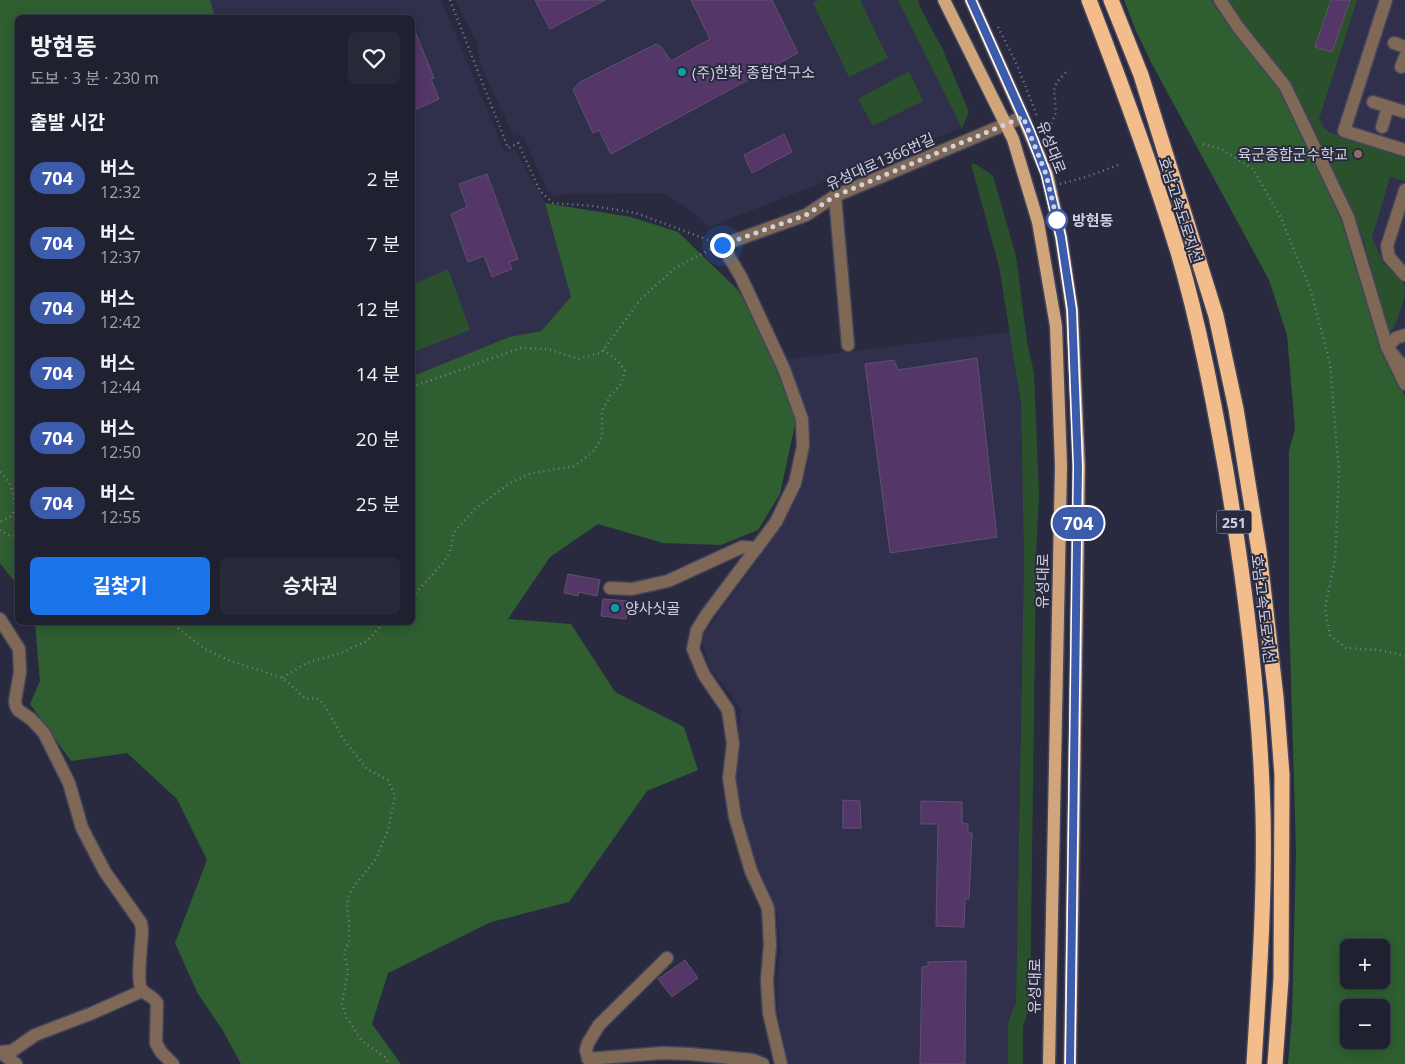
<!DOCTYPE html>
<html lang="ko">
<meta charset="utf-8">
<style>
:root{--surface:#1f2030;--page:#272838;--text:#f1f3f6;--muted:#a1a3ab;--line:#3c3e4c;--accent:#1a73e8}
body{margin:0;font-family:"Open Sans","Noto Sans KR",sans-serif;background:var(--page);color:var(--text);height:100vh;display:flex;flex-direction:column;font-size:19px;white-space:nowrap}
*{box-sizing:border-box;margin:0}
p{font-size:16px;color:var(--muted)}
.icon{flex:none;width:28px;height:28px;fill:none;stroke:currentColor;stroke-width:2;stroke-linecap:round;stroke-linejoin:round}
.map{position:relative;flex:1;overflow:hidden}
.panel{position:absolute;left:15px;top:15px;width:400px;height:610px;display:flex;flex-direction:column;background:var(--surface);border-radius:8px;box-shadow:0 2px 12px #0003,0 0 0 1px var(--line)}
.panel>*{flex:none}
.badge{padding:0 10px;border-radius:16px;font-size:18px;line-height:32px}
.fabs{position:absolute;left:1340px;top:939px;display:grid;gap:10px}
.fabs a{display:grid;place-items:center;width:50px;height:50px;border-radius:8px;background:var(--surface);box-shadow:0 2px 12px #0003,0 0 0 1px var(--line);font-size:25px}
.you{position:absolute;width:25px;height:25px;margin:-12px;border:4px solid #fff;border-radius:50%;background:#1a73e8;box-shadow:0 0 0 8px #1a73e833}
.map>.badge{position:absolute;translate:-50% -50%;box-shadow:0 0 0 2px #fff}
h2{padding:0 15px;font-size:19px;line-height:45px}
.round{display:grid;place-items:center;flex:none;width:52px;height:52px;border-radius:8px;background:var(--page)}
.head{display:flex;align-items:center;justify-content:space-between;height:85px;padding:0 15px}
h1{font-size:24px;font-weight:700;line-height:38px}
.cta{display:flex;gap:10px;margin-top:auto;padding:10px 15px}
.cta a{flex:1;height:58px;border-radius:8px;background:var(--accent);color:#fff;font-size:20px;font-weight:700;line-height:58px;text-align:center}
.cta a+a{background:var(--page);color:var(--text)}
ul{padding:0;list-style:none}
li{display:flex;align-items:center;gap:15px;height:65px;padding:0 15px}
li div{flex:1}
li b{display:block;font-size:19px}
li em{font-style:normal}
li .badge{min-width:55px;font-weight:700;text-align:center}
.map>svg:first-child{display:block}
</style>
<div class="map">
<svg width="1405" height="1064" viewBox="0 0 1405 1064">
<rect width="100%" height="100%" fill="#292a40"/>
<g fill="#30304d">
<path d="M 210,0 L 441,0 L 505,153 L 515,150 L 545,203 L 571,297 L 541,331 L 509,337 L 413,376 L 412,18 L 215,17 Z"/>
<path d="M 455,0 L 898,0 L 962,128 L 709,227 L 684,205 L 661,193 L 567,194 L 556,196 L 547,190 L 522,134 L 514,137 L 479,61 L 478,44 Z"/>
<path d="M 1212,0 L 1405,0 L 1405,396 L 1381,348 L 1341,220 L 1281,88 L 1215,7 Z"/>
<path d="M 1011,332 L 1021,403 L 1024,559 L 1016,1002 L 1008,1023 L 1008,1064 L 787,1064 L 785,1046 L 777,1008 L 777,982 L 781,950 L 777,916 L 749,846 L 735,793 L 734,771 L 741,709 L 710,668 L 701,638 L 783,524 L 797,491 L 808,457 L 809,427 L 801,397 L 788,359 Z"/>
</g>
<g fill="#2b512c">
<path d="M 819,0 L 860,0 L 888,58 L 849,77 L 813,3 Z"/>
<path d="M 898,0 L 918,0 L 920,7 L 943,50 L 969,112 L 962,128 Z"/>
<path d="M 1227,0 L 1357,0 L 1319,119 L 1324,128 L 1328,132 L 1405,156 L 1405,181 L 1390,177 L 1372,238 L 1384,264 L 1401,280 L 1405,287 L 1404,299 L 1397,320 L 1393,329 L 1388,332 L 1363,238 L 1347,199 L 1310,121 L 1296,93 L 1276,63 L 1240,22 Z"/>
<path d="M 909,71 L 923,101 L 873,126 L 858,99 Z"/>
<path d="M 971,164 L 976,164 L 993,176 L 1016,256 L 1027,342 L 1034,373 L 1039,494 L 1036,559 L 1030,1007 L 1023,1026 L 1023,1064 L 1008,1064 L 1008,1023 L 1016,1002 L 1024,559 L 1021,403 L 999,266 Z"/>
<path d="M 448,269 L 470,330 L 413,352 L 413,285 Z"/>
</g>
<g fill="#2f5e31" fill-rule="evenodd">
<path d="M 0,0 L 210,0 L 215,17 L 18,18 L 17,585 L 0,563 Z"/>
<path d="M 1124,0 L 1212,0 L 1215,7 L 1281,88 L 1341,220 L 1381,348 L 1405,396 L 1405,1064 L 1288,1064 L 1292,1016 L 1296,851 L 1289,613 L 1289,451 L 1295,429 L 1287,335 L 1269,280 L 1152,64 L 1136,31 ZM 1349,948 L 1381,948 L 1381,980 L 1349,980 ZM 1349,1008 L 1381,1008 L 1381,1040 L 1349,1040 Z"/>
<path d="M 545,203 L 631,217 L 678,232 L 738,290 L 769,349 L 796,420 L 780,494 L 758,530 L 721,545 L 663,543 L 598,524 L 550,557 L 508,619 L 571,624 L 615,692 L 684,727 L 698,770 L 647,791 L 569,902 L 491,922 L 388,973 L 372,1024 L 401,1064 L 241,1064 L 222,1029 L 198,994 L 175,943 L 207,860 L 177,799 L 127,753 L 71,761 L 30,704 L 40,681 L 35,623 L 412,622 L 413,376 L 509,337 L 541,331 L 571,297 Z"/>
</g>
<g fill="#543669" stroke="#60526a">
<path d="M 535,0 L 605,0 L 550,29 Z"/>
<path d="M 691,0 L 772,0 L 798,53 L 611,154 L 599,130 L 593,133 L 573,90 L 580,82 L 656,44 L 661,47 L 671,61 L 710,39 Z"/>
<path d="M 1331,0 L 1350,0 L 1332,52 L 1315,47 Z"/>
<path d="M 412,24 L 434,78 L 431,79 L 439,99 L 417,109 L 415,105 L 412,106 Z"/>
<path d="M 784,134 L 792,152 L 752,173 L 744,155 Z"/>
<path d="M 487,174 L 518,259 L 509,262 L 512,269 L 492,277 L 484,256 L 468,262 L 451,214 L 467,207 L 459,184 Z"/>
<path d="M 977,358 L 997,537 L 890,553 L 865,364 L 894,360 L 898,370 Z"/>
<path d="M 568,574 L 600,580 L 597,596 L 579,592 L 578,596 L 564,593 Z"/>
<path d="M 603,599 L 629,601 L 626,619 L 601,616 Z"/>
<path d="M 843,800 L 860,801 L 861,828 L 843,828 Z"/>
<path d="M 921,801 L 962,802 L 962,823 L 968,824 L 968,833 L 972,833 L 969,899 L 965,899 L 964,927 L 936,926 L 938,824 L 921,824 Z"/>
<path d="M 685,960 L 698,978 L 672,997 L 658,979 Z"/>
<path d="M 966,961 L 965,1064 L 920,1064 L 922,967 L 928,966 L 928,962 Z"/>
</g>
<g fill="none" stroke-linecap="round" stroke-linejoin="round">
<g stroke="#44455a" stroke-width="15">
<g id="minor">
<path d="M 1220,0 L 1238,27 L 1285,86 L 1348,217 L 1387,347 L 1399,362 L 1405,365"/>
<path d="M 1386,0 L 1344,131 L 1405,150"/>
<path d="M 1394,43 L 1405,47"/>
<path d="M 1401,67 L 1405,57"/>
<path d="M 1373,102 L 1405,112"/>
<path d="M 1382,127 L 1388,107"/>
<path d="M 1405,190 L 1387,246 L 1389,257 L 1405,275"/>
<path d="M 835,196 L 848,345"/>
<path d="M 1405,335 L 1396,338 L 1387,347 L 1405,384"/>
<path d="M 610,588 L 632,589 L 668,581 L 742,547 L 757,548"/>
<path d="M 0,619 L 19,649 L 20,672 L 15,701 L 16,706 L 18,710 L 31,719 L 44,733 L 69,783 L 82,828 L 105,872 L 141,923 L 142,930 C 142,941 136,983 142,990 C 146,995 153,996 157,1003 L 156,1043 L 161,1052 L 173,1064"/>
<path d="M 667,958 L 599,1025 L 588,1043 L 586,1050 L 588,1059 L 662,1053 L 690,1054 L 753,1060 L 763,1064"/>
<path d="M 0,1052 L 12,1051 L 35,1035 L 90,1014 L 142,991"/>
<path d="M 0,1052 L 16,1064"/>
<path d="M 781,1064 L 769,1013 L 767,980 L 770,945 L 768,908 L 751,871 L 735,817 L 729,778 L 733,744 L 728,710 L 704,675 L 693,649 L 697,630 L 707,614 L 776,522 L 795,483 L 803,446 L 802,419 L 784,369 L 741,277 L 722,245 L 806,215 L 835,196 L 1023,117"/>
</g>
</g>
<g stroke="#44455a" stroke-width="15">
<g id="major">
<path d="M 944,0 L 1013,139 L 1038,222 L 1056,326 L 1061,466 L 1049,1064"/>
<path d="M 971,0 L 1023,117 L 1047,174 L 1061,237 L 1072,310 L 1079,467 L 1070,1064"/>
</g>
</g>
<g stroke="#44455a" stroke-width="18">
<g id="highway">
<path d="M 1089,0 C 1121,83 1152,167 1178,252 C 1199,324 1213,398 1226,471 C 1245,584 1260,698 1263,813 C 1265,897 1259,981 1254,1064"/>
<path d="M 1111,0 L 1141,75 L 1216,316 L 1236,409 L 1259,551 L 1276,697 L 1282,775 L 1281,979 L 1275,1064"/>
</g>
</g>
<g stroke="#7c7d90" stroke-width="2.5" stroke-dasharray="1 4" stroke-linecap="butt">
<path d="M 450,0 L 508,148 L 518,143 L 540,191 L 553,203 L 594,206 L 636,213 L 711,241"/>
<path d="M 998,27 L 1017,65 L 1037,116"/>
<path d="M 1051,143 L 1049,131 L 1056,112 L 1054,90 L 1057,82 L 1067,71"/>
<path d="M 1203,144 L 1221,149 L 1253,169 L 1281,218 L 1311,291 L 1330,364 L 1339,473 L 1335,560 L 1325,608 L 1330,635 L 1346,648 L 1379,650 L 1405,656"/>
<path d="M 1060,184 L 1086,177 L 1121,164"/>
<path d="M 412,387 L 521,348 L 548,349 L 578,359 L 601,353 L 641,299 L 675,268 L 711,249"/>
<path d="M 0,472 C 13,484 14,494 15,511 L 10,517 L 0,522"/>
<path d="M 0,530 L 8,535 L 18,536"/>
<path d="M 412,597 L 443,563 L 450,552 L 454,532 L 476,508 L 510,483 L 532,473 L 575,466 L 594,451 L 602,437 L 602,411 L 610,396 L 621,384 L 625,371 L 618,361 L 603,350"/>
<path d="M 170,622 L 205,649 L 228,660 L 283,678 L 306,699 L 316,698 L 324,704 L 344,740 L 367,769 L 388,780 L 395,796 L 388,830 L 376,859 L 355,885 L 349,895 L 347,907 L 349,921 L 349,941 L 344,953 L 348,970 L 342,1004 L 347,1018 L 362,1041 L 385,1057 L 389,1064"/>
<path d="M 283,678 L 306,663 L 341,653 L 367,641 L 385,622"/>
</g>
<use href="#minor" stroke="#7f6956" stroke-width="12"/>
<use href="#major" stroke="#d1a57c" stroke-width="12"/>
<use href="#highway" stroke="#f2bd8b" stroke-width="15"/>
</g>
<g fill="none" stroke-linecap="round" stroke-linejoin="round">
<g stroke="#fff" stroke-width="11">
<path id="line" d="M 971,0 L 1030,132 L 1046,174 L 1061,237 L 1072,310 L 1078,467 L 1070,1064"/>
</g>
<use href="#line" stroke="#3d5bab" stroke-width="8"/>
<path stroke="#d1d2e1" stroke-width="5" stroke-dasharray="0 9" d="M 722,245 L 806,215 L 835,196 L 1023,117 L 1046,174 L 1057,220"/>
</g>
<g fill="#0f9aa8" stroke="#292a40" stroke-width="2">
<circle cx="682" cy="72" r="5"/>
<circle cx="615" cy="608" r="5"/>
</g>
<circle fill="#8d6e63" stroke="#292a40" stroke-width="2" cx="1358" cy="154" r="5"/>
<circle fill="#fff" stroke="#3d5bab" stroke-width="2.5" cx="1057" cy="220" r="10"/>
<g text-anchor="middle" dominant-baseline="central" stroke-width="4" stroke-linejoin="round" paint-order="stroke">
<rect fill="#292a40" stroke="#9fa0b1" stroke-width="1" x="1216.5" y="510.5" width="35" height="23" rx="4"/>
<g font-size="14" font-weight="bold" fill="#d1d2e1">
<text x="1234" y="522">251</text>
</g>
<g font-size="15" fill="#d1d2e1" stroke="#292a40" text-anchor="start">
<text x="692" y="72">(주)한화 종합연구소</text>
<text x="1348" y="154" text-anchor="end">육군종합군수학교</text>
<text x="625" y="608">양사싯골</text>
</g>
<g font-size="15" fill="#d1d2e1" stroke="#292a40">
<text transform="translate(1052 147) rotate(69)">유성대로</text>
<text transform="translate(880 161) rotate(-24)">유성대로1366번길</text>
<text transform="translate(1181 210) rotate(72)">호남고속도로지선</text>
<text transform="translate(1042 581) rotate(-89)">유성대로</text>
<text transform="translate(1264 609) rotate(83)">호남고속도로지선</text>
<text transform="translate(1034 986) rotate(-89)">유성대로</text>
</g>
<g font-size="15" font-weight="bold" fill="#d1d2e1" stroke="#292a40" text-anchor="start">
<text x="1072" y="220">방현동</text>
</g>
</g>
</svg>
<div class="fabs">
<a>+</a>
<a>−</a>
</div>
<div class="you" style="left:722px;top:245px"></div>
<b class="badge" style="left:1078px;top:523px;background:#3d5bab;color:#fff">704</b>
<section class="panel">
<div class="head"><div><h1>방현동</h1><p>도보 · 3 분 · 230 m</p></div><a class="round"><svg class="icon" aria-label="heart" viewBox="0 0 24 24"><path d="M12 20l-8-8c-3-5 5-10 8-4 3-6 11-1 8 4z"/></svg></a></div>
<h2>출발 시간</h2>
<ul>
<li><span class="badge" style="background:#3d5bab;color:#fff">704</span><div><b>버스</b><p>12:32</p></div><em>2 분</em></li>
<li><span class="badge" style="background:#3d5bab;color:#fff">704</span><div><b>버스</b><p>12:37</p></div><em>7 분</em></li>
<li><span class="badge" style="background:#3d5bab;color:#fff">704</span><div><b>버스</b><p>12:42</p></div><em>12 분</em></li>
<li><span class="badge" style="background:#3d5bab;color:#fff">704</span><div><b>버스</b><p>12:44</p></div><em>14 분</em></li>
<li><span class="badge" style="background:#3d5bab;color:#fff">704</span><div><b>버스</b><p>12:50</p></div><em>20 분</em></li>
<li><span class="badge" style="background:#3d5bab;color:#fff">704</span><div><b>버스</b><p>12:55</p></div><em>25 분</em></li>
</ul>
<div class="cta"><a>길찾기</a><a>승차권</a></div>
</section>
</div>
